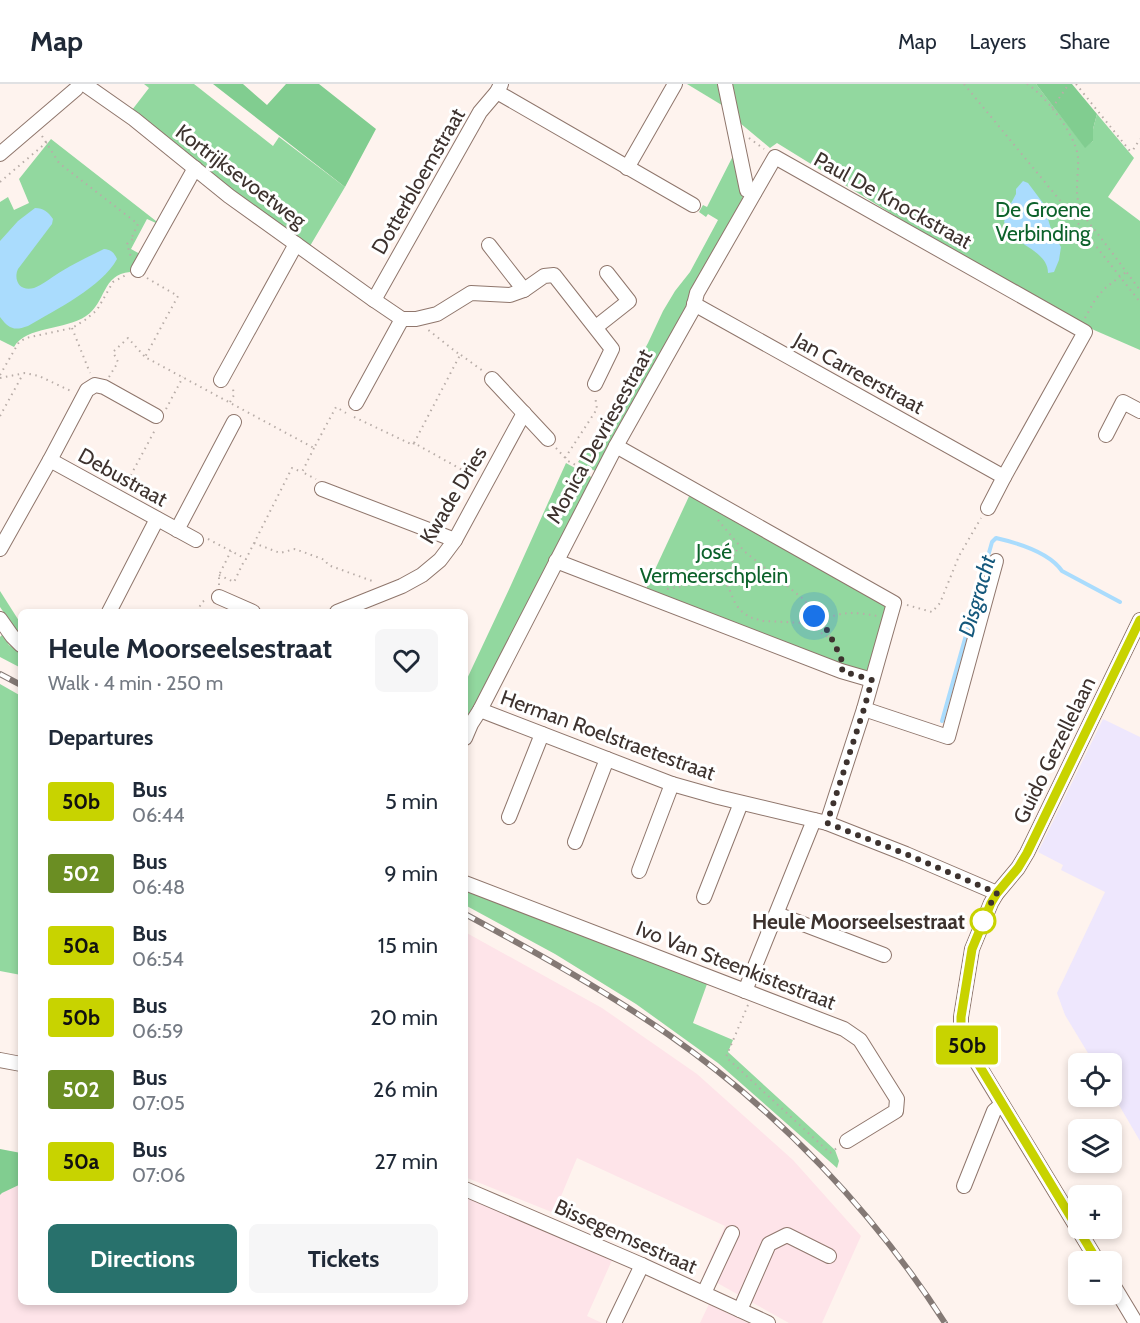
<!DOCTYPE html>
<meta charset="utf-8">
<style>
:root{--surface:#fff;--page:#f6f6f7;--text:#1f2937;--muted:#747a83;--line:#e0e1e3;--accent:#28716c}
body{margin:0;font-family:Cabin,sans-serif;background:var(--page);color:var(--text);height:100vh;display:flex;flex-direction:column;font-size:22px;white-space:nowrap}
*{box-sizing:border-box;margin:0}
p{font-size:20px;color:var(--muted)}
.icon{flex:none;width:33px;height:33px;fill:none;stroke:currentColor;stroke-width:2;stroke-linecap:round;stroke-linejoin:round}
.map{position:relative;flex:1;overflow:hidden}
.sheet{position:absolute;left:18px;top:525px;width:450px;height:696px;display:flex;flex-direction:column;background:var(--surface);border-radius:9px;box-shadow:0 3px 9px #0003}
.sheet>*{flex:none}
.badge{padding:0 12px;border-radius:4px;font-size:21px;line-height:39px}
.buttons{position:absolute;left:1068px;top:969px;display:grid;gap:12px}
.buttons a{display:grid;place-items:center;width:54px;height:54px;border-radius:9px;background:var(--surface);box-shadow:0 3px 9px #0003;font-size:30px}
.you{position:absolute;width:30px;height:30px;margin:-15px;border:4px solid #fff;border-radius:50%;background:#1a73e8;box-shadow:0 0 0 9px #1a73e833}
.map>.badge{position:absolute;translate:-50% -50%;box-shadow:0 0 0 3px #fff}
h2{padding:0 30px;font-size:22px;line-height:54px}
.round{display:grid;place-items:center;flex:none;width:63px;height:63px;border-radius:9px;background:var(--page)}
.overview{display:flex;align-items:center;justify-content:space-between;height:102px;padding:0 30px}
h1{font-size:28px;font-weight:700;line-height:45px}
.action{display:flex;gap:12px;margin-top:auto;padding:12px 30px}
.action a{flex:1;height:69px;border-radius:9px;background:var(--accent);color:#fff;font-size:24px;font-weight:700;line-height:69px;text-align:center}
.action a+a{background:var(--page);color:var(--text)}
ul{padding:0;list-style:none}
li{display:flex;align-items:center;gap:18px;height:72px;padding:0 30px}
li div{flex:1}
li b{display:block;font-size:22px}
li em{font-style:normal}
li .badge{min-width:66px;font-weight:700;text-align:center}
header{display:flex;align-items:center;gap:36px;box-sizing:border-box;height:84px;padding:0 30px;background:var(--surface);border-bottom:2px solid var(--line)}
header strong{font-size:28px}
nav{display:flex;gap:33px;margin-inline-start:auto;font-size:21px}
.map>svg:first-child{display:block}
</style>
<header>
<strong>Map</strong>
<nav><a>Map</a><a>Layers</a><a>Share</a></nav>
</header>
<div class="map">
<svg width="1140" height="1239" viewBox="0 0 1140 1239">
<rect width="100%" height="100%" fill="#fef3ee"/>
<g fill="#fee4e9">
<path d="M 465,848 L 602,924 L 697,990 L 793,1076 L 861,1152 L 822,1239 L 789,1239 L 703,1191 L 725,1142 L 577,1074 L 554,1129 L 465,1093 Z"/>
<path d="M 21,1100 L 21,1218 L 465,1218 L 465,1110 L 613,1174 L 587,1232 L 602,1239 L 0,1239 L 0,1111 L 2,1109 Z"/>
<path d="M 709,1220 L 748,1239 L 700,1239 Z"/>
</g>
<path fill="#eee7fd" d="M 1103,635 L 1140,653 L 1140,1057 L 1112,1009 L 1112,980 L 1094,979 L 1065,931 L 1057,909 L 1105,808 L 1061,786 L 1063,781 L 1038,768 Z"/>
<g fill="#92d89f">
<path d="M 144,0 L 194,0 L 273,62 L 279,53 L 345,103 L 310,162 L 230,104 L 132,26 L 149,4 Z"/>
<path d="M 687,0 L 720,0 L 725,23 Z"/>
<path d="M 731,0 L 1036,0 L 1085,63 L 1093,57 L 1093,45 L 1097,30 L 1134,74 L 1108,113 L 1140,137 L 1140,266 L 1094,246 L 1047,218 L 947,164 L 777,59 L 770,64 L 740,39 Z"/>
<path d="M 51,55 L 156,137 L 156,139 L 147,135 L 131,165 L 140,170 L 130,188 C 102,190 106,219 86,232 C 66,246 26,242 14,263 L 0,256 L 0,118 L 8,113 L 14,126 L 29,119 L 19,95 Z"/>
<path d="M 735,68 L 742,102 L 743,116 L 689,221 L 595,387 L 578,378 L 609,331 L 648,259 L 663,227 L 675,207 L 690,188 L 718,136 L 708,130 L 706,133 L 699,128 L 703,121 L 707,123 Z"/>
<path d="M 566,379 L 593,394 L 481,609 L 469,630 L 465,640 L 465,599 L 511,501 Z"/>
<path d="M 691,408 L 888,519 L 866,591 L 645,507 Z"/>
<path d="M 0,507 L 21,540 L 21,551 L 16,546 L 0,523 Z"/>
<path d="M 2,551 L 9,561 L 21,569 L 21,584 L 0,573 L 0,553 Z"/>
<path d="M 0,600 L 21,612 L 21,891 L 0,887 Z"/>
<path d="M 465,805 L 707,900 L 693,939 L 733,956 L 728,968 L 835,1066 L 839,1077 L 837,1084 L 718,979 L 636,920 L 555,870 L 465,821 Z"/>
</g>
<g fill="#81cd90">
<path d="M 213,0 L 243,0 L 267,21 L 286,0 L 319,0 L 376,45 L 345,103 Z"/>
<path d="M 1036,0 L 1072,0 L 1097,30 L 1093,45 L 1093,57 L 1085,64 Z"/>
<path d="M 0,1065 L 21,1069 L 21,1100 L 2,1109 L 0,1111 Z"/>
</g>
<g fill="#aadcfd">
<path d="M 1023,97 L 1028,99 L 1043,119 L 1052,148 L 1061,163 L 1059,176 L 1054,188 L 1048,189 C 1048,170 1024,163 1012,151 C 1009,147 1007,142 1004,138 L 1008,125 L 1016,110 L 1016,105 Z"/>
<path d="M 35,124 C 44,124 48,128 53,135 L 52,140 L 18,185 C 13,196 20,208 34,204 C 41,202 55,191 62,187 C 75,179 90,172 104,165 C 111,166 114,168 117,175 C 102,203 55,226 28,242 C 14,247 9,245 0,233 L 0,157 L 18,137 Z"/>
</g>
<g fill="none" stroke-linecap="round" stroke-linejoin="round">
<path stroke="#aadcfd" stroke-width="4" d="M 942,637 L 992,458 L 996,454 C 1018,459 1049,468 1062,487 L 1120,518"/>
<g stroke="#8f766c" stroke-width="16">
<g id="minor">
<path d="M 84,0 L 134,35 L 229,112 L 374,216 L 402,235 L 416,235 L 437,230 L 471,209 L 510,211 L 524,206 L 544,192 L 554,191 L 612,265 L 595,300"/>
<path d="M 725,0 L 747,106 L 754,109"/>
<path d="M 497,8 L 693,121"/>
<path d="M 0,70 L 76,5 L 79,0"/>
<path d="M 627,84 L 675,0"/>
<path d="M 489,161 L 524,206"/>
<path d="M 138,186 L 195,84"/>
<path d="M 374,216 L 480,28 L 497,8 L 501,0"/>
<path d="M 694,220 L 1004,393"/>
<path d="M 596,243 L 629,217 L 607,189"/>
<path d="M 492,295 L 548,355"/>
<path d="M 221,296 L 296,160"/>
<path d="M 356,319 L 402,235"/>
<path d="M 1106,351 L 1123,318 L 1140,327"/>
<path d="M 616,362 L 894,519 L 864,625 L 827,739"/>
<path d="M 50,376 L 196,456"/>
<path d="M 322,405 L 455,456"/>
<path d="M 177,446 L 234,338"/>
<path d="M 0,465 L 50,376 L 87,306 L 95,301 L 104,303 L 156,332"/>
<path d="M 556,477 L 841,587 L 872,596"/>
<path d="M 219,513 L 253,528"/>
<path d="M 109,528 L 157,435"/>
<path d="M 337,528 L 402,502 L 422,491 L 440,476 L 455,456 L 524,329"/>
<path d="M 0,535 L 12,552 L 21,561"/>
<path d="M 864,625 L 948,653 L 996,477"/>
<path d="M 480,626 L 672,700 L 718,713 L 827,739 L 906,770 L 997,809"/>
<path d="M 465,654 L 471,640 L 480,626 L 616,362 L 693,225 L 697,209 L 775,73 L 1085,248 L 1004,393 L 988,424"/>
<path d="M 509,733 L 542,650"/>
<path d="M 575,758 L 607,675"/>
<path d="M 639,787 L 672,700"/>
<path d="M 465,799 L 844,945 L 860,956 L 897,1015 L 896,1027 L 847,1057"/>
<path d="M 704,813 L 741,719"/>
<path d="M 777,830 L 884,871"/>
<path d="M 745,907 L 814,736"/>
<path d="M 0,976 L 21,980"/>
<path d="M 964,1102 L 994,1027 L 1002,1020"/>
<path d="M 465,1105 L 642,1181 L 768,1239"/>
<path d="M 1098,1178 L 965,959 L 961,946 L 961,933 L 972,865 L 991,819 L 997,809 L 1018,784 L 1027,769 L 1140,536"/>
<path d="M 1112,1199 L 1136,1239"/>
<path d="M 704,1209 L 732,1149"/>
<path d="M 740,1226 L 769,1160 L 787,1151 L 829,1172"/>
<path d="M 614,1239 L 642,1181"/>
</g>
</g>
<g stroke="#b8ada8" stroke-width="2" stroke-dasharray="1.5 4.5" stroke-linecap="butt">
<path d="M 964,0 L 1058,114 L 1140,218"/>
<path d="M 1027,0 C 1045,11 1077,52 1078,74 C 1079,91 1074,108 1080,124 C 1085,135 1094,145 1101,154 C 1114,171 1127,189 1140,206"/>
<path d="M 1076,0 L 1130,67 L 1133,66 L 1140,55"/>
<path d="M 1052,24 L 1069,0"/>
<path d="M 42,52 L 59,79 L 138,140 L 132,153 L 134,154 L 127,160 L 131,173"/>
<path d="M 749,54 L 764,65"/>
<path d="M 0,98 L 47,58"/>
<path d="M 147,194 L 178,212 L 145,273 L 314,364 L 336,323 L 346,329"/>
<path d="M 1085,234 L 1095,216 L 1104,205 L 1126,188"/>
<path d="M 72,244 L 90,289"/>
<path d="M 461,271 L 483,287"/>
<path d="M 0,291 L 19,258 L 26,254 L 72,244 L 85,236 L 97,226 L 113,198 L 126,191"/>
<path d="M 109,293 L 118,278 L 113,268 L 128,254 L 145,273"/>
<path d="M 0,294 L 25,289 L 39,292 L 73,308"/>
<path d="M 230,318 L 234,311 L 233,305 L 230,303"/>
<path d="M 166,325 L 183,293"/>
<path d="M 0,332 L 23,290"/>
<path d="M 354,333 L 413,361 L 414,359 L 475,393"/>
<path d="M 414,359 L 460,271 L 427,245"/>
<path d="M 314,364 L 302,388 L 316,395"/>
<path d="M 556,364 L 568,377 L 587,387"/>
<path d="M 565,374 L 597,325 L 595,312"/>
<path d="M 125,402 L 155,346"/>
<path d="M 718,436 L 744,467 L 802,514 L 818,531 L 822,536 L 840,573"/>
<path d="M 208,455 L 246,475 L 292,384 L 302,388"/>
<path d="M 254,459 L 280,469 L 295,465 L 325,476 L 328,481 L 375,498"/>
<path d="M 219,491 L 234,498 L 245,475"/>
<path d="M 219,501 L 219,491 L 231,467"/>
<path d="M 728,502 L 734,470 L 739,463"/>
<path d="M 667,505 C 690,500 705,499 728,502 L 735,519 L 740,526 L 749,533 L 763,537 L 806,539 L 817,531"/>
<path d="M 907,521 L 932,528 L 940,519 L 959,472 L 981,434"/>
<path d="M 197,528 L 202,518 L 206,516"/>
<path d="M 822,536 C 843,527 855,528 877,532"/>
<path d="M 806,539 L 829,554"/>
<path d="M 748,921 L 726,973 L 830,1069 L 837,1064"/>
</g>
<use href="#minor" stroke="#fff" stroke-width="14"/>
<g stroke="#847975" stroke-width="6">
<g id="rail">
<path d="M 0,590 L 21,601"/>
<path d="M 465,830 C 535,868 604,906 669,951 C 778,1027 873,1127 945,1239"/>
</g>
</g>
<use href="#rail" stroke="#fff" stroke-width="4" stroke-dasharray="11" stroke-linecap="butt"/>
</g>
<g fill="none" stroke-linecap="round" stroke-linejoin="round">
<g stroke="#fff" stroke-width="14">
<path id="line" d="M 1098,1178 L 965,958 L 961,946 L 961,933 L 972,865 L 991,819 L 997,809 L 1018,784 L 1027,769 L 1140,536"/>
</g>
<use href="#line" stroke="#c8d300" stroke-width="9"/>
<path stroke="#3d322e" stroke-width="6" stroke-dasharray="0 10.8" d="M 814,532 L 818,531 C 823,538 843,574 843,582 C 843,584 842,585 842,587 L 872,596 L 864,625 L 827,739 L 906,770 L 997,809 L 991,819 L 982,840 L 983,837"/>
</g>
<circle fill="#fff" stroke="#c8d300" stroke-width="3" cx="983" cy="837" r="12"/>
<g text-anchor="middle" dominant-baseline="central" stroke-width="6" stroke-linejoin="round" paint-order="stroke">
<g font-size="21" fill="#3d322e" stroke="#fff">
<text transform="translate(241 92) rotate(37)">Kortrijksevoetweg</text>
<text transform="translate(418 97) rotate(-60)">Dotterbloemstraat</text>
<text transform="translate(893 116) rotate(29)">Paul De Knockstraat</text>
<text transform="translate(859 289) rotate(29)">Jan Carreerstraat</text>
<text transform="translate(599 352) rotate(-61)">Monica Devriesestraat</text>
<text transform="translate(123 393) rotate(29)">Debustraat</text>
<text transform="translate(453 411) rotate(-59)">Kwade Dries</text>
<text transform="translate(608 651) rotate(20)">Herman Roelstraetestraat</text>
<text transform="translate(1054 666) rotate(-64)">Guido Gezellelaan</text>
<text transform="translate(736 881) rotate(21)">Ivo Van Steenkistestraat</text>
<text transform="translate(626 1152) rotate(24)">Bissegemsestraat</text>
</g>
<g font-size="21" fill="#0c622b" stroke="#fff">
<text x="1043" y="125">De Groene<tspan x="1043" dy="24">Verbinding</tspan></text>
<text x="714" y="467">José<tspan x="714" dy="24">Vermeerschplein</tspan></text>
</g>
<g font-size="21" font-weight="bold" fill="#3d322e" stroke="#fff" text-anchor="end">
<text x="965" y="837">Heule Moorseelsestraat</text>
</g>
<g font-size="22" font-style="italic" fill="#14587c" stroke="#fff">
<text transform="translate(977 512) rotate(-74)">Disgracht</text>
</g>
</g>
</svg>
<div class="buttons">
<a><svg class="icon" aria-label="locate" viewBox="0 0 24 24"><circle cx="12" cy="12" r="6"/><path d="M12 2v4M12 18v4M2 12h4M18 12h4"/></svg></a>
<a><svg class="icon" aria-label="layers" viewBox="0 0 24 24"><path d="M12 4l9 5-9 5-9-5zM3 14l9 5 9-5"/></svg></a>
<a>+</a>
<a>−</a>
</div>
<div class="you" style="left:814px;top:532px"></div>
<b class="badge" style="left:967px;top:961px;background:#c8d300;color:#111">50b</b>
<section class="sheet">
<div class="overview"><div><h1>Heule Moorseelsestraat</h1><p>Walk · 4 min · 250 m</p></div><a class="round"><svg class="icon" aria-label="heart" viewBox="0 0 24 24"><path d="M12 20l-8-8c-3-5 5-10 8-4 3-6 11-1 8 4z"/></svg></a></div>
<h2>Departures</h2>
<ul>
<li><span class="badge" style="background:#c8d300;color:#111">50b</span><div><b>Bus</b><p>06:44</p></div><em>5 min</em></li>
<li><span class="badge" style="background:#6b8e23;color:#fff">502</span><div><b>Bus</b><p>06:48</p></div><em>9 min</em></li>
<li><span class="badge" style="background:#c8d300;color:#111">50a</span><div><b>Bus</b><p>06:54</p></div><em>15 min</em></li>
<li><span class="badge" style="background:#c8d300;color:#111">50b</span><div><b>Bus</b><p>06:59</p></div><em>20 min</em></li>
<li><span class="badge" style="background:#6b8e23;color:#fff">502</span><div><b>Bus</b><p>07:05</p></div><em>26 min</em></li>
<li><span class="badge" style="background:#c8d300;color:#111">50a</span><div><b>Bus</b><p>07:06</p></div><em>27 min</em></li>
</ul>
<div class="action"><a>Directions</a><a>Tickets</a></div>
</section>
</div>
